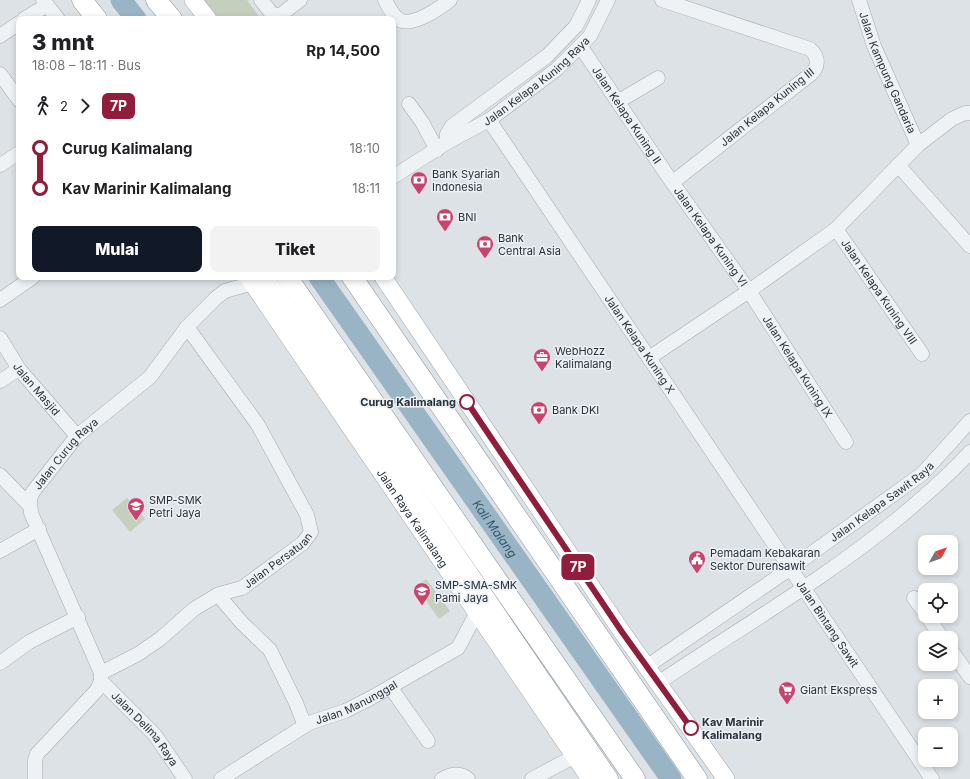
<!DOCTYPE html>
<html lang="id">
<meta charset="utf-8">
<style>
:root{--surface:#fff;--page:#f2f2f2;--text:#202124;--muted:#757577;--accent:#111827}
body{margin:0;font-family:Inter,sans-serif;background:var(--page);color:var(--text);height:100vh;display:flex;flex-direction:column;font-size:15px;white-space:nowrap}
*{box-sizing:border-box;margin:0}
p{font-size:13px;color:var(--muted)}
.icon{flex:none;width:22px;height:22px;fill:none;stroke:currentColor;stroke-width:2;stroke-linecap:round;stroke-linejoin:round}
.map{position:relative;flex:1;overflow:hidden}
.details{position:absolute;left:16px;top:16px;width:380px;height:264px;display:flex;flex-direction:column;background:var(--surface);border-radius:8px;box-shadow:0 2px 6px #0003}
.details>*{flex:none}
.badge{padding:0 8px;border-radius:6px;font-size:14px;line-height:26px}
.needle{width:26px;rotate:50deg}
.fabs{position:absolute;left:918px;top:535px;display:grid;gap:8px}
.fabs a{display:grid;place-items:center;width:40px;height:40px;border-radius:8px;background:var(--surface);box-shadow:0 2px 6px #0003;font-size:20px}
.map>.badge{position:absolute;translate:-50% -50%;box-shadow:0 0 0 2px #fff}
.legs{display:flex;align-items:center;gap:6px;height:44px;padding:0 16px;font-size:13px}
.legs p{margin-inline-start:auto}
.summary{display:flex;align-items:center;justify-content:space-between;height:68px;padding:0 16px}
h1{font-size:22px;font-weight:800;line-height:30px}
.primary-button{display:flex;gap:8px;margin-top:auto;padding:8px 16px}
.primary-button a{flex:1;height:46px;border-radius:8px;background:var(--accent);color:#fff;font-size:16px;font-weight:800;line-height:46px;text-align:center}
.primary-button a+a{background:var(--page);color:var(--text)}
ul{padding:0 16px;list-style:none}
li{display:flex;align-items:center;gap:14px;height:40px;font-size:15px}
li i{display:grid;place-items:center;width:6px;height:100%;margin:0 5px;background:currentColor}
li i::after{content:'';width:10px;height:10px;margin:-5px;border:3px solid;border-radius:50%;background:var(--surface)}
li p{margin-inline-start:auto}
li:first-child i{background:linear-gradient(#0000 50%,currentColor 0)}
li:last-child i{background:linear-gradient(currentColor 50%,#0000 0)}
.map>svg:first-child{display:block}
</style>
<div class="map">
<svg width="970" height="779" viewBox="0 0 970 779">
<rect width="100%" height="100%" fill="#dde2e6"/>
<g fill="#c5cfbe">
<path d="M 191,0 L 247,0 L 261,19 L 206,19 Z"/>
<path d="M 127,498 L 145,519 L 130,532 L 112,510 Z"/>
<path d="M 426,579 L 450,611 L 439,619 L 416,587 Z"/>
</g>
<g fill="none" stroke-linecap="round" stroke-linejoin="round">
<g stroke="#99b5c5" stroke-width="21">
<path d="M 121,0 L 136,19"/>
<path id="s1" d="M 319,277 L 671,779"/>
</g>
<g stroke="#a3a9af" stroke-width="15">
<g id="minor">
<path d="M 43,0 L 58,19"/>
<path d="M 261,0 L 272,14 L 279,16 L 300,0"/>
<path d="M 385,0 C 388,6 392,14 397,18 C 409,30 440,8 450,0"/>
<path d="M 662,0 L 810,49 C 819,57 819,66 811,74 L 673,182"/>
<path id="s2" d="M 859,0 L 874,46 L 918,145"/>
<path d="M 24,19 L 47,5"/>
<path d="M 0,36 L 19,23"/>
<path id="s3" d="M 581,47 L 667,175 L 749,291 L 846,442"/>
<path d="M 0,74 L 19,100"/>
<path d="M 619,101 L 658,78"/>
<path d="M 409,104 L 422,122 L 437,150"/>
<path id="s4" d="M 489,120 L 932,779"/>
<path d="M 446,143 L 447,134 L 452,126 L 547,56 L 576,26 L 589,0"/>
<path d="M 0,165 L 19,153"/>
<path d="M 898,165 L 970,246"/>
<path id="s5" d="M 393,177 L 446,143 L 489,120 L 557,69 L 590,36 L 608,0"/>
<path id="s6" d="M 836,229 L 922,354"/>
<path d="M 0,300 L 33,277"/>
<path id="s7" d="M 0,338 L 19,369 L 77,436"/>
<path d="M 649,358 L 749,291 L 836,229 L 918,145 L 952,119 L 965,113 L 970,113"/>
<path d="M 0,381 L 19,369"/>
<path d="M 0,475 L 30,506"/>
<path d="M 0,551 L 39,529"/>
<path d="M 218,595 L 242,623 L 270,650 L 296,703 L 305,726"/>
<path d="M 914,598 L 925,613"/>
<path d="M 927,616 L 942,638"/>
<path d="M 951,650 L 970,677"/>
<path d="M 0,663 L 29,642 L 78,617"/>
<path id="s8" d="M 646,667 L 791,568 L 922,474 L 970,421"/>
<path id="s9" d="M 101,673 L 138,654 L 160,639 L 194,609 L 219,594 L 242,588 L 303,543 L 311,532 L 307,515 L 258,425 L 187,327"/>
<path id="s10" d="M 101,681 L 155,735 L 185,779"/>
<path d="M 658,683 C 740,628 825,579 901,516 C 925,496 949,475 970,452"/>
<path d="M 391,688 L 428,741"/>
<path id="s11" d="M 35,779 L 35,760 L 37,754 L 97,690 L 101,681 L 101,673 L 31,513 L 30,500 L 32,493 L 77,436 L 150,377 L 187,327 L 216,298 L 225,291 L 253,283"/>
<path id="s12" d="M 221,779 L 309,723 L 345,711 L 369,699 L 458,648 L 477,612"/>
<path d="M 442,779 C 451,774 460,772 468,779"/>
<path d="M 532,779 L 575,756"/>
</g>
</g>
<g stroke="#9ca8b1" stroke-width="18">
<g id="major">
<path d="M 193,0 L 208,19"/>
<path id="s13" d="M 248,277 L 590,779"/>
<path d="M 383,277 L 622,632 L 726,779"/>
</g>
</g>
<g stroke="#85919c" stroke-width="21">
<g id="highway">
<path d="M 82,0 L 97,19"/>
<path d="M 156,0 L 172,19"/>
<path d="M 263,277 L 374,436 L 608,779"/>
<path d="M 287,277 L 635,779"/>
<path d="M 352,277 L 697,779"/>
</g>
</g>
<use href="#minor" stroke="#eff2f4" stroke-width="14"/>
<use href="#major" stroke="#fff" stroke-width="17"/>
<use href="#highway" stroke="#fff" stroke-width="20"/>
</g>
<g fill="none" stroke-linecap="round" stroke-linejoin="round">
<g stroke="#fff" stroke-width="9">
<path id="line-1" d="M 467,402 L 622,632 L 691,728"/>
</g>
<use href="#line-1" stroke="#901d3c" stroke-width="6"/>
</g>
<defs>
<g id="bank-pin" transform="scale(0.9)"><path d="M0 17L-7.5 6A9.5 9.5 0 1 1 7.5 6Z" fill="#c7456c" stroke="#ecf0f4"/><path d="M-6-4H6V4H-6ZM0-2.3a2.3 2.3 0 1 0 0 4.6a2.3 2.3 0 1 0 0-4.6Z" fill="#fff"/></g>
<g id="office-pin" transform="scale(0.9)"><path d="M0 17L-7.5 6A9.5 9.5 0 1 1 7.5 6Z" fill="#c7456c" stroke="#ecf0f4"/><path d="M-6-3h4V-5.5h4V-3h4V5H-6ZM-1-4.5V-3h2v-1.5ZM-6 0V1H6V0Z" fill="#fff"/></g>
<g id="school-pin" transform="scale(0.9)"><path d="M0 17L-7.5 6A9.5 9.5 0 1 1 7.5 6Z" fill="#c7456c" stroke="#ecf0f4"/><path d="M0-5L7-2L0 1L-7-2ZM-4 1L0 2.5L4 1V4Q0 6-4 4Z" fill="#fff"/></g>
<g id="civic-pin" transform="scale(0.9)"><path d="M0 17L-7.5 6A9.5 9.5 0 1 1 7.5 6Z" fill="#c7456c" stroke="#ecf0f4"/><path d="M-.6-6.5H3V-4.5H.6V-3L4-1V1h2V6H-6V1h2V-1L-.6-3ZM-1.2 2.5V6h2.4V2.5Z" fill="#fff"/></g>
<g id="supermarket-pin" transform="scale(0.9)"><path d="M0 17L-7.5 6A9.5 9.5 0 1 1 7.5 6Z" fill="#c7456c" stroke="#ecf0f4"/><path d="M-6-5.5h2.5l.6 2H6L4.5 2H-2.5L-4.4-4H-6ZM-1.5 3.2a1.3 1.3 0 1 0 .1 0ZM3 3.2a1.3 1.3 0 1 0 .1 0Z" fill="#fff"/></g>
</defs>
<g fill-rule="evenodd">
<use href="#bank-pin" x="419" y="180"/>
<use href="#bank-pin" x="445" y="217"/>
<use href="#bank-pin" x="485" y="244"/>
<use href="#office-pin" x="542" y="357"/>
<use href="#bank-pin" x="539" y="410"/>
<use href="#school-pin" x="136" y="506"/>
<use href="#civic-pin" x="697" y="559"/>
<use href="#school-pin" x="422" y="591"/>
<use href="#supermarket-pin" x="787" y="690"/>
</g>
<g fill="#fff" stroke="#901d3c" stroke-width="2">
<circle cx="467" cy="402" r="7"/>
<circle cx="691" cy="728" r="7"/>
</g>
<g text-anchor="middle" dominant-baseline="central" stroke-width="3" stroke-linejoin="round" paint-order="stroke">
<g font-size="11" fill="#27313b" stroke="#ecf0f4">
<text stroke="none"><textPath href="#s2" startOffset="78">Jalan Kampung Gandaria</textPath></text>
<text stroke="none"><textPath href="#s5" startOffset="173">Jalan Kelapa Kuning Raya</textPath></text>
<text transform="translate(767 107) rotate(-39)">Jalan Kelapa Kuning III</text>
<text stroke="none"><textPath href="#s3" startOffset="82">Jalan Kelapa Kuning II</textPath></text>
<text stroke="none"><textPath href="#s3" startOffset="230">Jalan Kelapa Kuning VI</textPath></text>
<text stroke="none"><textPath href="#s6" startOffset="76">Jalan Kelapa Kuning VIII</textPath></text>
<text stroke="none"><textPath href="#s4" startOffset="270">Jalan Kelapa Kuning X</textPath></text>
<text stroke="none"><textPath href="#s3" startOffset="386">Jalan Kelapa Kuning IX</textPath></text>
<text stroke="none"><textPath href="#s7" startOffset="63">Jalan Masjid</textPath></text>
<text stroke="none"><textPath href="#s11" startOffset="378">Jalan Curug Raya</textPath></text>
<text stroke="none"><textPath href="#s8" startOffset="288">Jalan Kelapa Sawit Raya</textPath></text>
<text stroke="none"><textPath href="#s13" startOffset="292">Jalan Raya Kalimalang</textPath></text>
<text stroke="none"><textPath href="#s9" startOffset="212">Jalan Persatuan</textPath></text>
<text stroke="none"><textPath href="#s4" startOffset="607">Jalan Bintang Sawit</textPath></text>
<text stroke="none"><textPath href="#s12" startOffset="156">Jalan Manunggal</textPath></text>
<text stroke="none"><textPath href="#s10" startOffset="65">Jalan Delima Raya</textPath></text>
</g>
<g font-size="11" fill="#27313b" stroke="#ecf0f4" text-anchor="start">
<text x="432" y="174">Bank Syariah<tspan x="432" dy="13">Indonesia</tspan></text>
<text x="458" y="217">BNI</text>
<text x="498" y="238">Bank<tspan x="498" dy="13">Central Asia</tspan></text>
<text x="555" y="351">WebHozz<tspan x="555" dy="13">Kalimalang</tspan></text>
<text x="552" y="410">Bank DKI</text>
<text x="149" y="500">SMP-SMK<tspan x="149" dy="13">Petri Jaya</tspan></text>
<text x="710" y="553">Pemadam Kebakaran<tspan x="710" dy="13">Sektor Durensawit</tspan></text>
<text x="435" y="585">SMP-SMA-SMK<tspan x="435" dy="13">Pami Jaya</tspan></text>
<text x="800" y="690">Giant Ekspress</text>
</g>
<g font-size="11" font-weight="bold" fill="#27313b" stroke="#ecf0f4" text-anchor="end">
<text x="456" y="402">Curug Kalimalang</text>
<text x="702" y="722" text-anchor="start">Kav Marinir<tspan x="702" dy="13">Kalimalang</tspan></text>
</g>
<g font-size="12" font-style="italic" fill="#33566d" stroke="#ecf0f4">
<text stroke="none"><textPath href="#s1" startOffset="307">Kali Malang</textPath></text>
</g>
</g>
</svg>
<div class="fabs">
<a><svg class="needle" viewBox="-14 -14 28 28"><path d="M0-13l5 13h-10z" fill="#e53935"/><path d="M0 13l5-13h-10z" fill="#757577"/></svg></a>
<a><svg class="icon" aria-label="locate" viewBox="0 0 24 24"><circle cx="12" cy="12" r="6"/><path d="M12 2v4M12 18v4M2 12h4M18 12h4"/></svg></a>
<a><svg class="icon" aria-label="layers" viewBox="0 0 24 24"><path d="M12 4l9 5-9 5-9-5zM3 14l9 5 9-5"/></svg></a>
<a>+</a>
<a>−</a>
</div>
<b class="badge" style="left:578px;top:567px;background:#901d3c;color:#fff">7P</b>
<section class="details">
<div class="summary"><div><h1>3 mnt</h1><p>18:08 – 18:11 · Bus</p></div><b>Rp 14,500</b></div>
<div class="legs"><svg class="icon" aria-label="walk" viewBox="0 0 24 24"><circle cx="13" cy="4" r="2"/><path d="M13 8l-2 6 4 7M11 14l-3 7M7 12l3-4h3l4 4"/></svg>2<svg class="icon" aria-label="forward" viewBox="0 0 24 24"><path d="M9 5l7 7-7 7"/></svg><b class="badge" style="background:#901d3c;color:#fff">7P</b></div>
<ul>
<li><i style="color:#901d3c"></i><b>Curug Kalimalang</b><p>18:10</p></li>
<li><i style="color:#901d3c"></i><b>Kav Marinir Kalimalang</b><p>18:11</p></li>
</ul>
<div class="primary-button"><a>Mulai</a><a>Tiket</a></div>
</section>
</div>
